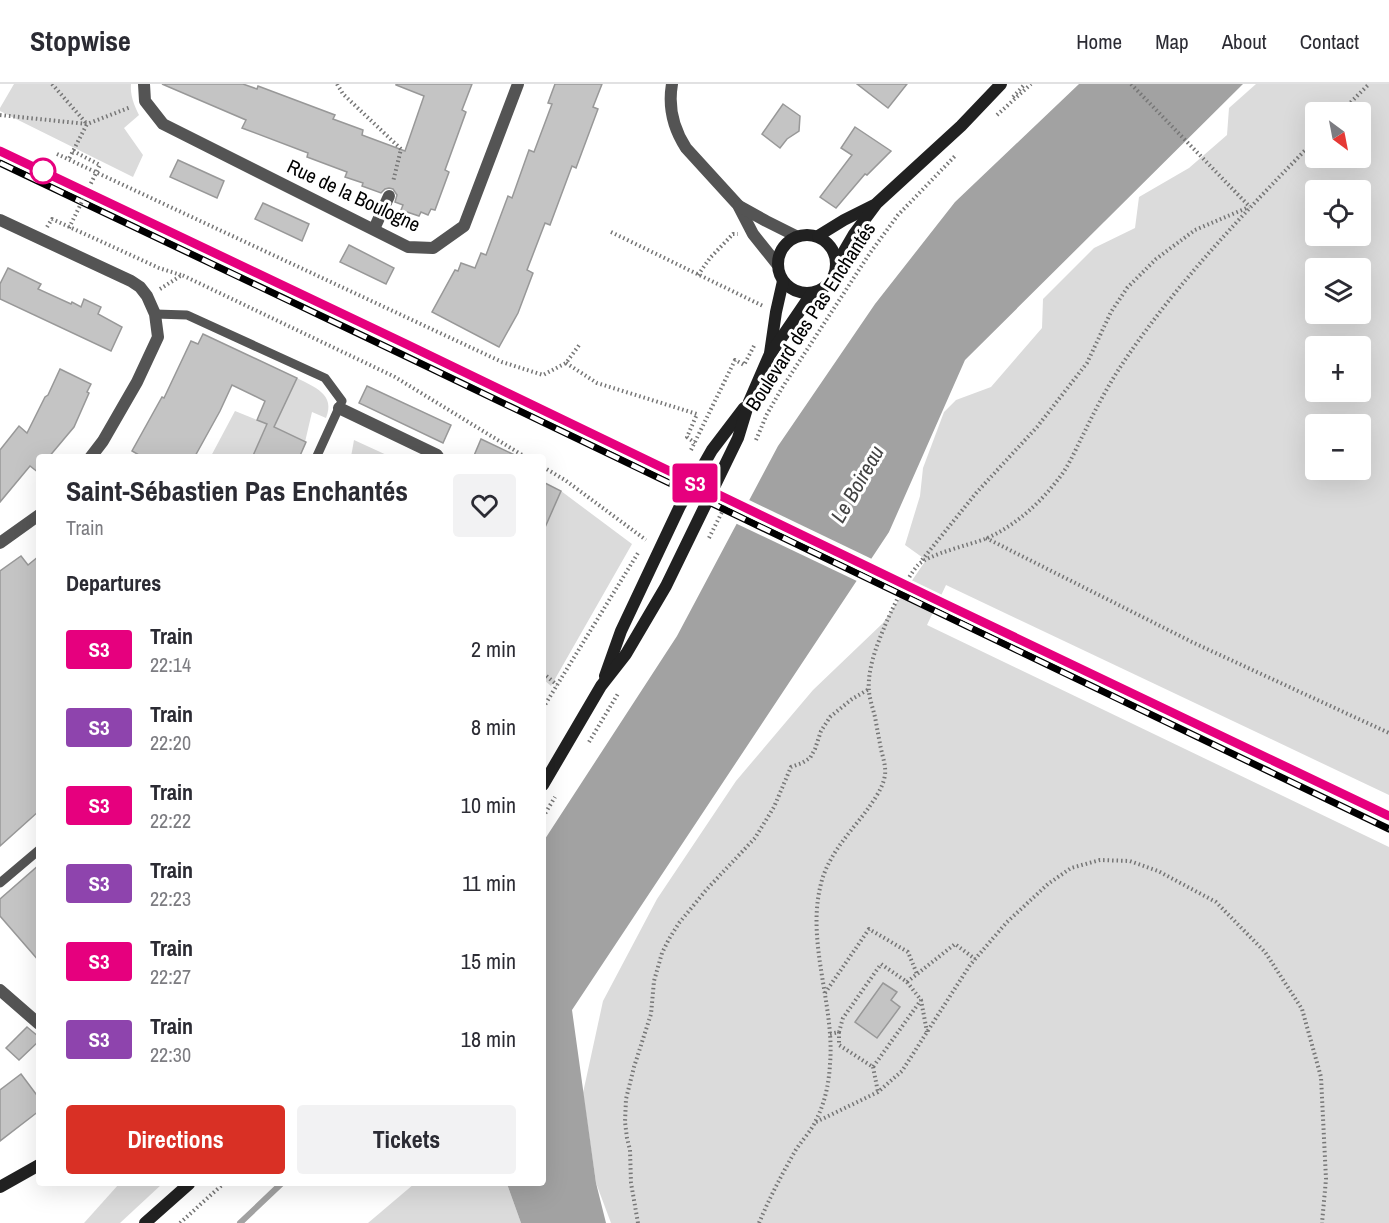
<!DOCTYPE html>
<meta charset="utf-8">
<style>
:root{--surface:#fff;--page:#f2f2f3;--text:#2b2b33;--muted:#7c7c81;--line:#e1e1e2;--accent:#d93025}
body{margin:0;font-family:"Archivo Narrow",sans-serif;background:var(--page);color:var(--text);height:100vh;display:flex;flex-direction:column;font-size:22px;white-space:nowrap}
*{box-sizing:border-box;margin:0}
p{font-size:20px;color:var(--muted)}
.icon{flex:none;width:33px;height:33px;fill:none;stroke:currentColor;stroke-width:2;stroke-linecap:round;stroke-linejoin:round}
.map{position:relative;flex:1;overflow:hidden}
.drawer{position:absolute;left:36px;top:370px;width:510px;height:732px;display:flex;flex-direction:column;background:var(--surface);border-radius:6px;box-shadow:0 6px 24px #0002}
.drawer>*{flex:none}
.badge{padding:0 12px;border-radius:4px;font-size:21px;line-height:39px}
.needle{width:39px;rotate:148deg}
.buttons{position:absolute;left:1305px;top:18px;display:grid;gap:12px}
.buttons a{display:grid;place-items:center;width:66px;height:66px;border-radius:6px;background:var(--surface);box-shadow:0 6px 24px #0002;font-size:30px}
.map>.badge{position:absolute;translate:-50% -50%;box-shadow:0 0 0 3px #fff}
h2{padding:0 30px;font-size:22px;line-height:54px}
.round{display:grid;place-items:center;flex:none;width:63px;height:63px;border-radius:6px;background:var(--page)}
.headline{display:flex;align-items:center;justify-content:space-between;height:102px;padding:0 30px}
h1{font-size:28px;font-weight:700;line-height:45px}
.action{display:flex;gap:12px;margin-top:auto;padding:12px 30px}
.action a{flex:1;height:69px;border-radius:6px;background:var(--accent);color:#fff;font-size:24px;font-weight:700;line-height:69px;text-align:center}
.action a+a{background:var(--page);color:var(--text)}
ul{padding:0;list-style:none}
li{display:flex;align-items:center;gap:18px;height:78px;padding:0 30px}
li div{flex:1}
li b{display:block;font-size:22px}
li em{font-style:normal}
li .badge{min-width:66px;font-weight:700;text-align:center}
header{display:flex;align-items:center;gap:36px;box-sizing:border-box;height:84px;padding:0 30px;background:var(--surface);border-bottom:2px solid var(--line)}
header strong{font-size:28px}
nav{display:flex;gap:33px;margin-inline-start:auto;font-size:21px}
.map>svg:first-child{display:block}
</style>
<header>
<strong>Stopwise</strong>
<nav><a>Home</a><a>Map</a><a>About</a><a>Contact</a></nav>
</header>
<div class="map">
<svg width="1389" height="1139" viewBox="0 0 1389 1139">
<rect width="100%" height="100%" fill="#fff"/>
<g fill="#dbdbdb" fill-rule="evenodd">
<path d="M 14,0 L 131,0 C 130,11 134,21 139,31 L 124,44 L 143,71 L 133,93 L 0,27 L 0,24 Z"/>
<path d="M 1256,0 L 1389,0 L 1389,711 L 946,501 L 927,541 L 1389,763 L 1389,1139 L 611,1139 L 596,1099 L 583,1009 L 603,917 L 657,815 L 736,697 L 813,606 L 883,539 L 926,476 L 905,461 L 920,412 L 923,384 L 944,328 L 956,316 L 991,303 L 1042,244 L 1043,215 L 1094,164 L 1135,144 L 1139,113 L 1189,84 L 1227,51 L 1229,24 ZM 1316,28 L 1360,28 L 1360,74 L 1316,74 ZM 1316,106 L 1360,106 L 1360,152 L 1316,152 ZM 1316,184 L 1360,184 L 1360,230 L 1316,230 ZM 1316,262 L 1360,262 L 1360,308 L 1316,308 ZM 1316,340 L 1360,340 L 1360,386 L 1316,386 Z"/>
<path d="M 297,294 C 314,303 336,310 326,334 L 312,328 L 305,358 L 274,343 Z"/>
<path d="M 235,327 L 267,340 L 252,373 L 210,374 Z"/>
<path d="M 354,356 L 391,373 L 351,373 Z"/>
<path d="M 561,407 L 632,460 L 551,602 L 543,595 L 543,438 L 549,427 L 554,424 Z"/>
<path d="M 119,1100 L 162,1100 L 120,1139 L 84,1139 Z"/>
<path d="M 414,1100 L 507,1100 L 521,1139 L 368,1139 Z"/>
</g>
<path fill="#a2a2a2" d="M 1079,0 L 1243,0 L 965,276 L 889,448 L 572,926 L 596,1099 L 606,1139 L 521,1139 L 507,1100 L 543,1100 L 543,758 L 677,552 L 778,362 L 875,220 L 955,118 Z"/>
<path fill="#fff" d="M 747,415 L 874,476 L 859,498 L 735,439 Z"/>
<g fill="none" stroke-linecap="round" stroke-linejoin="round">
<path stroke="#a2a2a2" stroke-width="6" d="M 240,1139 L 281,1100"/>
</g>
<g fill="#c4c4c4" stroke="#989898" stroke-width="1.5">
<path d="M 162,0 L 243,0 L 257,5 L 258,2 L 335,31 L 333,35 L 363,46 L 362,51 L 405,67 L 424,12 L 396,1 L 396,0 L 472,0 L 462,26 L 466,28 L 445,86 L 449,88 L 435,126 L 431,125 L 428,131 L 421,128 L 419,132 L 401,126 L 403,121 L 395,118 L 397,111 L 393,105 L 389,104 L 385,105 L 381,109 L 362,102 L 363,99 L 345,93 L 347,88 L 307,73 L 308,69 L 242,44 L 246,36 Z"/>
<path d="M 555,0 L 602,0 L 593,23 L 598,25 L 576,84 L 572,82 L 550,141 L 545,139 L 527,186 L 533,189 L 518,229 L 499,263 L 432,228 L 455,186 L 458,187 L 461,179 L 475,184 L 481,169 L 486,171 L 508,112 L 512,114 L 529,66 L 534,68 L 552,20 L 548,19 Z"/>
<path d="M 857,0 L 907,0 L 888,24 Z"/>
<path d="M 783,20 L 800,32 L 799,47 L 787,55 L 780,64 L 762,50 Z"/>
<path d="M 855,43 L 891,67 L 867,91 L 865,90 L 836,124 L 820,113 L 852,71 L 841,64 Z"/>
<path d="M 178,76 L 224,97 L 217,114 L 170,93 Z"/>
<path d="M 263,119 L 309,140 L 302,157 L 255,135 Z"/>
<path d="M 349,161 L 394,184 L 386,200 L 340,178 Z"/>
<path d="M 8,184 L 41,200 L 38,205 L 71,220 L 72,218 L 81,223 L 84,215 L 101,223 L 98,230 L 122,243 L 111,267 L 0,215 L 0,200 Z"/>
<path d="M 203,250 L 297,294 L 274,343 L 306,358 L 299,374 L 252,374 L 267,340 L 257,336 L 265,317 L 232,301 L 220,327 L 194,374 L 144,374 L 132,367 L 162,313 L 164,314 L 191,257 L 198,260 Z"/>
<path d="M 60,285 L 91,300 L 87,308 L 89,309 L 74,343 L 48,374 L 39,374 L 39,389 L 30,382 L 0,418 L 0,366 L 19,342 L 27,349 L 45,313 L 48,311 Z"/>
<path d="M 367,302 L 451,341 L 443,359 L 359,319 Z"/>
<path d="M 481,355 L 521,374 L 473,374 Z"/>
<path d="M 543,398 L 561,407 L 543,448 Z"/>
<path d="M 21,472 L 28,481 L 39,472 L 39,727 L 0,762 L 0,487 Z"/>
<path d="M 39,781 L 39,877 L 0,832 L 0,815 Z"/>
<path d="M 883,899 L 897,908 L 891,916 L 900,923 L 877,954 L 855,938 Z"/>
<path d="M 27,943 L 39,953 L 39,957 L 19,976 L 6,964 Z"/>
<path d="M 21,990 L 39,1014 L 39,1027 L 0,1057 L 0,1006 Z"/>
</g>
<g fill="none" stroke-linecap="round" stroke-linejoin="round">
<g stroke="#767676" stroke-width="4" stroke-dasharray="1.5 3" stroke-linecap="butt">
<path d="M 52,0 L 87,40 L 69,75"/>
<path d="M 337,0 L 343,10 L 401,65 L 393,98"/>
<path d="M 1131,0 L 1250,123"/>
<path d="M 1013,13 L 1025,0"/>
<path d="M 1341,28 L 1369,0"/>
<path d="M 0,31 L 87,40 L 131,23"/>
<path d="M 997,31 L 1031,0"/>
<path d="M 73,67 L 100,81"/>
<path d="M 57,70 L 502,278 L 543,291 L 566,279 L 580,260"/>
<path d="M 47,143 L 52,135 L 159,184 L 181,191"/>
<path d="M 611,148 L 763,222"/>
<path d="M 698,191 L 710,174 L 733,150 L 738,150"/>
<path d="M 160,205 L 182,191 L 395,293 L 527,374"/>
<path d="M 566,279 L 597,299 L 697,330 L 687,353 L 695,359"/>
<path d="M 756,356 L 767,330 L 782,304 L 870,169 L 898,131 L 955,72"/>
<path d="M 691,366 L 735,276 L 744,281 L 755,260"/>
<path d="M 543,383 L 565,396 L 646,456"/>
<path d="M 709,454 L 730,412"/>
<path d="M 986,454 L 1194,559 L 1389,649"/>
<path d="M 922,476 L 977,408 L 1037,343 L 1087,279 L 1111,228 L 1127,204 L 1156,175 L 1195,146 L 1249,123"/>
<path d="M 543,589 L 557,601"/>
<path d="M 543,624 L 638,469"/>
<path d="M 589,658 L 619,608"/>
<path d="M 543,733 L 555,713"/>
<path d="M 907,898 L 921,916 L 927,948"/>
<path d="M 825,909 L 869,845 L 908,868 L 917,890"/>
<path d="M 839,948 L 839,961 L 873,983 L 921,916"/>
<path d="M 830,950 L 839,948 L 843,934 L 881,880 L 907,898 L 955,860 L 975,875"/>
<path d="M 873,983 L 878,1008"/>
<path d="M 816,1038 L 878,1008 L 902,987 L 970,881 L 1007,838 L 1048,800 L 1071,784 L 1100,776 L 1130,777 L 1158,787 L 1216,818 L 1265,868 L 1302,925 L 1321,993 L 1326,1095 L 1322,1139"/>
<path d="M 180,1139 L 223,1100"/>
<path d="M 638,1139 L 631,1099 L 630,1066 L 627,1054 L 625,1038 L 626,1015 L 634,983 L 651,930 L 654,897 L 662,869 L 669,855 L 679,839 L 707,805 L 755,754 L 774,723 L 791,683 L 802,679 L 810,674 L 815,665 L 821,647 L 830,633 L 852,615 L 869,605"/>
<path d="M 759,1139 C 769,1115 781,1092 794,1069 C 800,1058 811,1048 816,1036 C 825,1019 829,999 830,980 C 835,923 807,861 820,804 C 826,773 849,750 867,726 C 874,716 883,704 885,691 C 886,682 883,674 881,665 C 879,655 877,644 875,633 C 873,625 870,616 869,608 C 867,587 876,563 884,544 C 890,529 907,493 918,481 C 929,470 969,461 985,455 C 1013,443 1037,422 1056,398 C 1069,383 1076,364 1085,347 C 1097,322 1111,296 1127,273 C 1181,194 1249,124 1316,55"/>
</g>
<g stroke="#545454" stroke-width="9">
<path d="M 155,230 L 187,231 L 325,294 L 342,317 L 316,374"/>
<path d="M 0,799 L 39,766"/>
</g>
<g stroke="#545454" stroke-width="12">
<path d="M 144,0 L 145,17 L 163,40 L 408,163 L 433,164 L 464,142 L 518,0"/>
<path d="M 672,0 C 668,23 673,44 686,64 L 738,121 L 753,150 L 777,180"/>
<path d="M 739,122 L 766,137 L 796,152"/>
<path d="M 0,136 L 131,197 L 140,203 L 147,212 L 155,230 L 158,253 L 137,298 L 103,357 L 90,374"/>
<path d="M 374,145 L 389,112"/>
<path d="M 339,324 L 437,371 L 439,374"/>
<path d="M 0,459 L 39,431"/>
<path d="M 0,906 L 39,940"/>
</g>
<g stroke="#212121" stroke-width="12">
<circle cx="807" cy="180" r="29"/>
<path d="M 818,152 L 844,136 L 874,121"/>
<path d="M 836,181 L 854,150 L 877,119 L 961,42 L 1001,0"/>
<path d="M 770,269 L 776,228 L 783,197"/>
<path d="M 605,592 L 621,547 L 680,422 L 712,366 L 744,324"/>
<path d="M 543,701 L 601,602 L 626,570 L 666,502 L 738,354 L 749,318 L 769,272 L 812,209"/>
<path d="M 0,1103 L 39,1081"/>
<path d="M 145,1139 L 189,1100"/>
</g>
<g stroke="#000" stroke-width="7">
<g id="rail">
<path d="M 0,67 L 406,260 L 943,519 L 1389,732"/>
<path d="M 0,79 L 401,270 L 1389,745"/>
</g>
</g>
<use href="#rail" stroke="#fff" stroke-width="4.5" stroke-dasharray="14" stroke-linecap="butt"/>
<path stroke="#767676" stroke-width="4" stroke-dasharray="1.5 3" stroke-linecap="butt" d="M 69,144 L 100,81"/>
</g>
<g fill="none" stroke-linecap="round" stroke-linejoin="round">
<g stroke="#fff" stroke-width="14">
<path id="line" d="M 0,67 L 406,260 L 943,519 L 1389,732"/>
</g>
<use href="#line" stroke="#e6007e" stroke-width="9"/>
</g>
<circle fill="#fff" stroke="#e6007e" stroke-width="3" cx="43" cy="87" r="12"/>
<g text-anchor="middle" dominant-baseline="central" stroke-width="6" stroke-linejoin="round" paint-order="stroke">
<g font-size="20" fill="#000" stroke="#fff">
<text transform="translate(354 111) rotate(25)">Rue de la Boulogne</text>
<text transform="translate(810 232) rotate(-57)">Boulevard des Pas Enchantés</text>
</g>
<g font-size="21" font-style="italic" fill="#434343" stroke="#fff">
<text transform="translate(857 400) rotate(-60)">Le Boireau</text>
</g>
</g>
</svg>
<div class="buttons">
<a><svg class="needle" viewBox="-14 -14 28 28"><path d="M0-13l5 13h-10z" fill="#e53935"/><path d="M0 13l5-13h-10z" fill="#7c7c81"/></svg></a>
<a><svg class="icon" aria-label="locate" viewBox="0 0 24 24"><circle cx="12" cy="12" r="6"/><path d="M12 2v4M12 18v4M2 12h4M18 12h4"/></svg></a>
<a><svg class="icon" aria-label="layers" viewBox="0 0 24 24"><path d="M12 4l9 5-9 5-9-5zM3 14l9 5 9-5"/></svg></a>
<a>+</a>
<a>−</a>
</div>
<b class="badge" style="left:695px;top:399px;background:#e6007e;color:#fff">S3</b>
<section class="drawer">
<div class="headline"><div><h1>Saint-Sébastien Pas Enchantés</h1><p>Train</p></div><a class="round"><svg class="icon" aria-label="heart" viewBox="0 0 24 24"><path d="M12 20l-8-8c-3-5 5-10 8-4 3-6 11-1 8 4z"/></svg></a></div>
<h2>Departures</h2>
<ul>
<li><span class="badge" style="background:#e6007e;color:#fff">S3</span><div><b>Train</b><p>22:14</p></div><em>2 min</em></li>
<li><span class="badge" style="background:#8e44ad;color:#fff">S3</span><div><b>Train</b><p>22:20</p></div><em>8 min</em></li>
<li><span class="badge" style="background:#e6007e;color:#fff">S3</span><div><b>Train</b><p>22:22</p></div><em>10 min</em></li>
<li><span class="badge" style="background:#8e44ad;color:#fff">S3</span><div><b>Train</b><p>22:23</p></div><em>11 min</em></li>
<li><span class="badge" style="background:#e6007e;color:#fff">S3</span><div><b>Train</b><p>22:27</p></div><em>15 min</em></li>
<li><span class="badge" style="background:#8e44ad;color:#fff">S3</span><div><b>Train</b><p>22:30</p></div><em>18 min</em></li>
</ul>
<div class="action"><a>Directions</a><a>Tickets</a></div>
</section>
</div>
